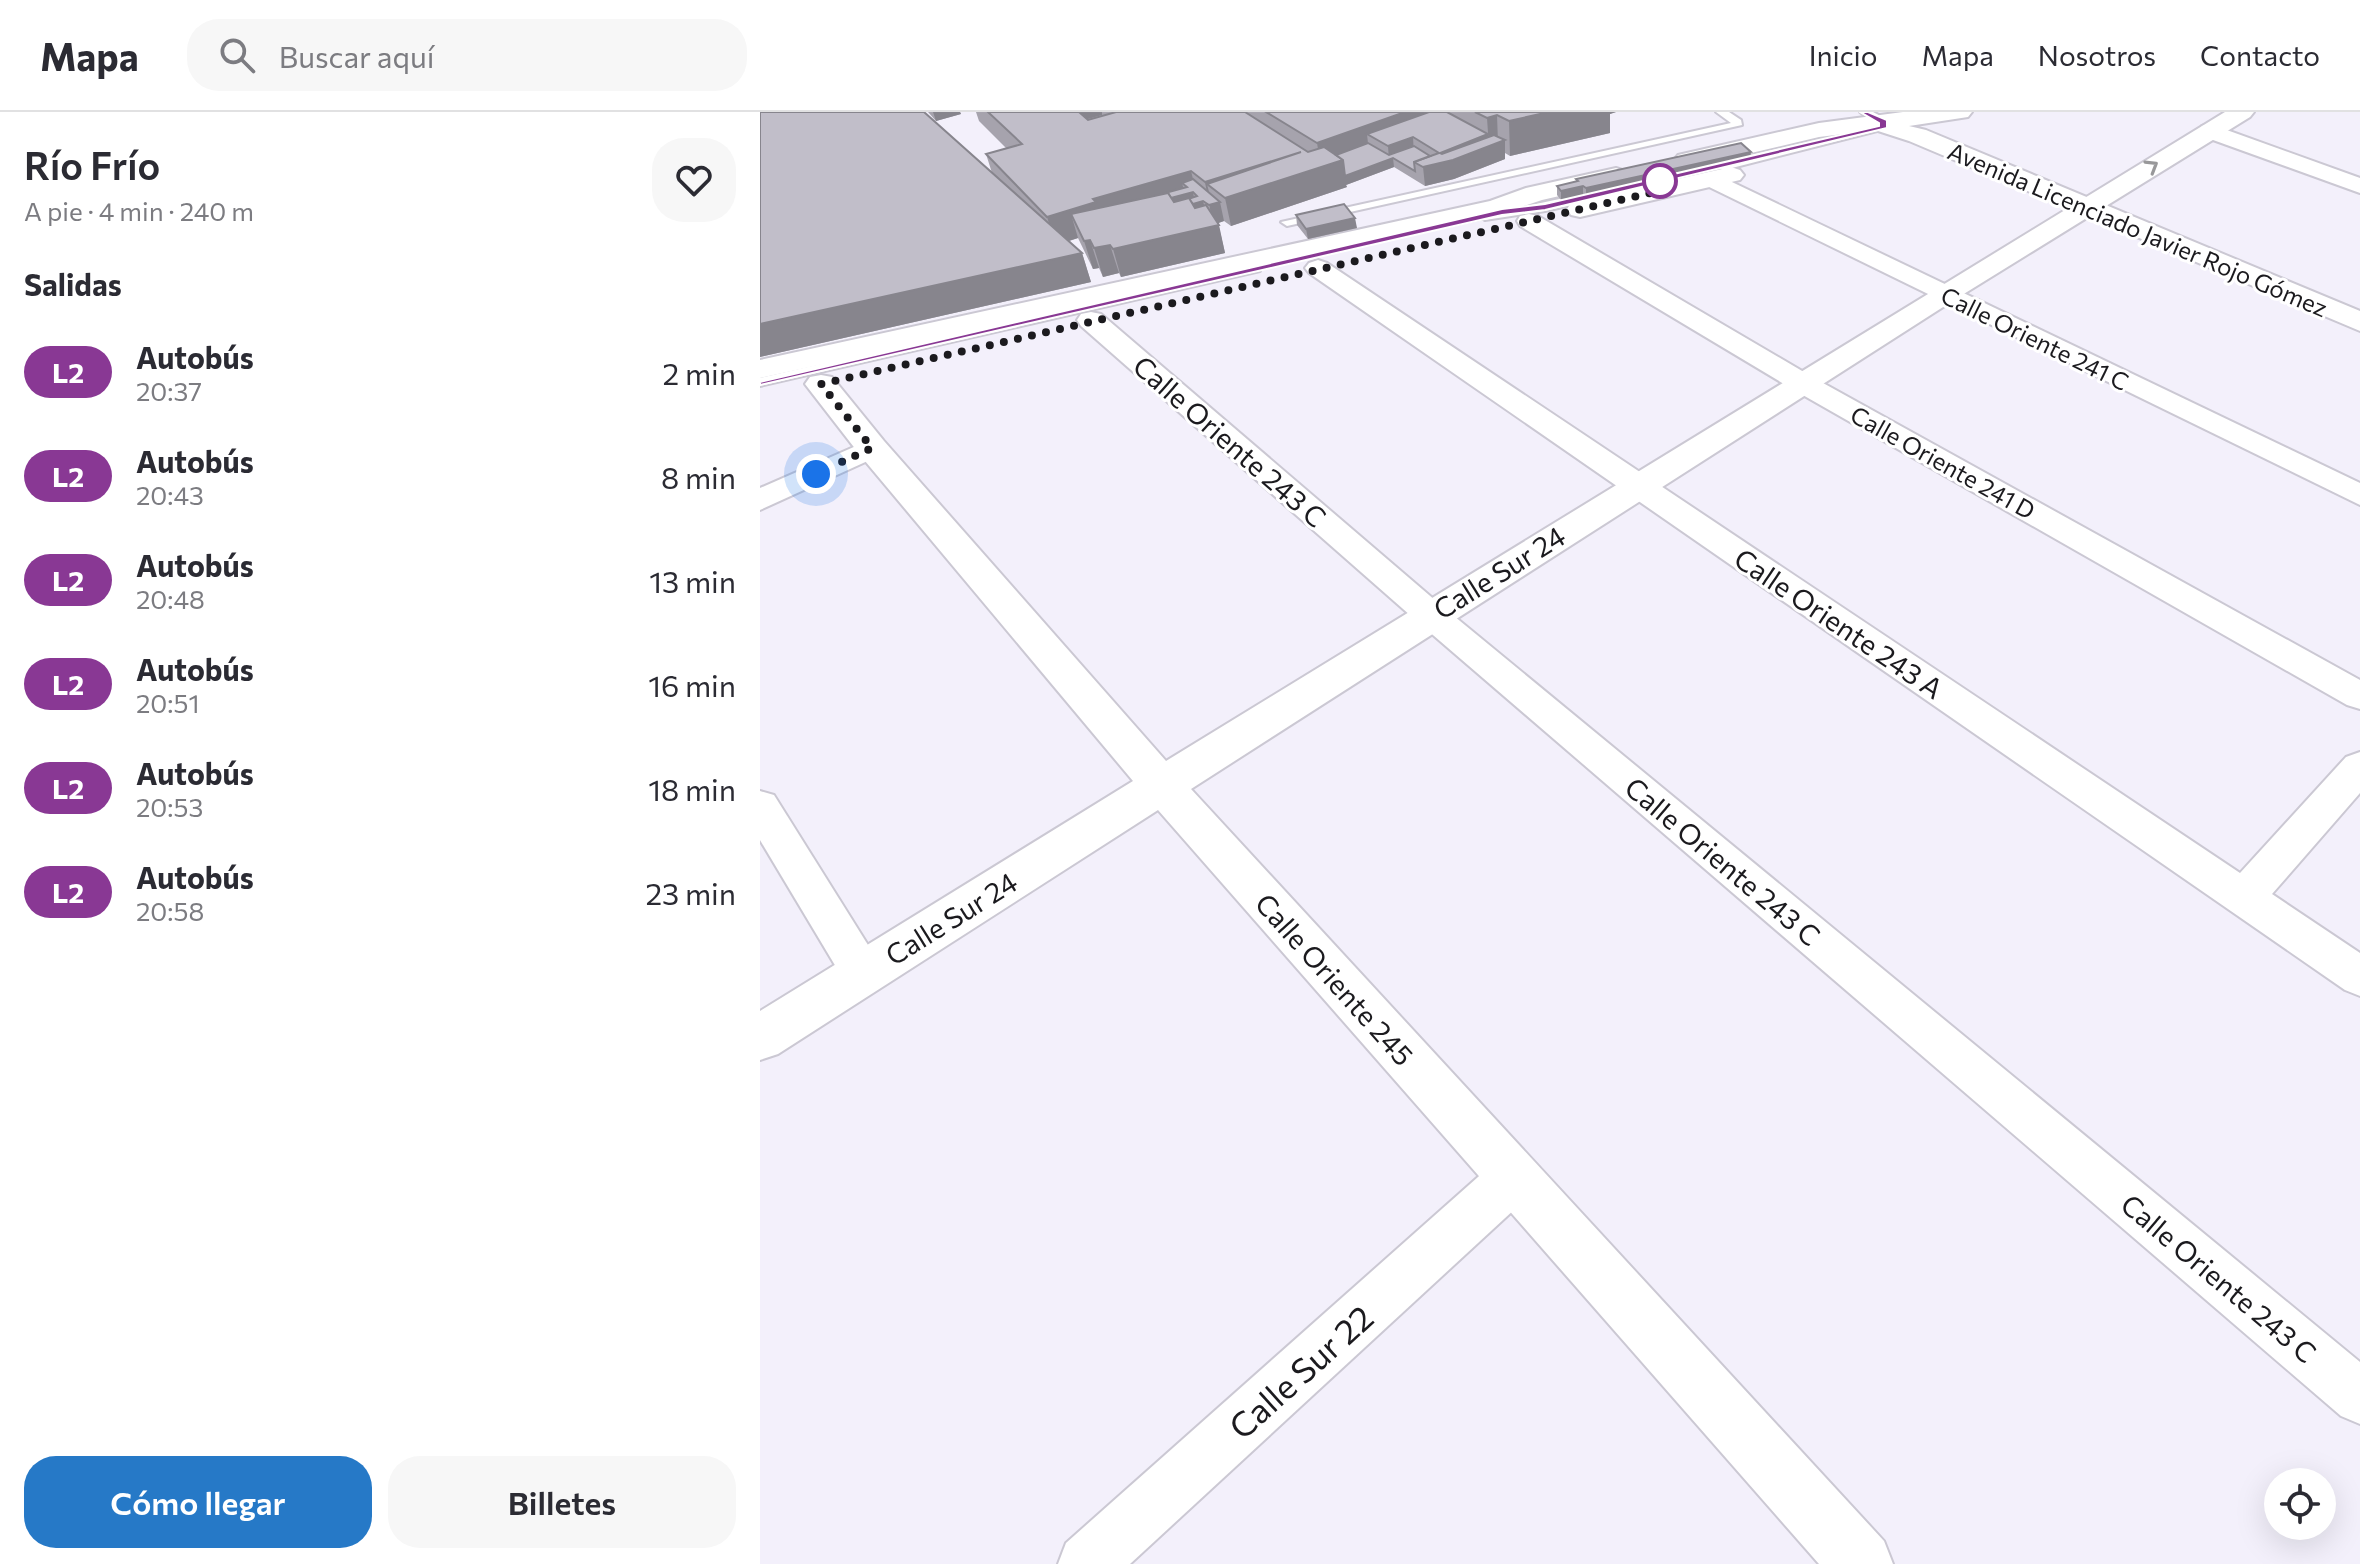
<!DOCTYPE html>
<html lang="es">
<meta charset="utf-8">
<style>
:root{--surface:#fff;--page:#f7f7f7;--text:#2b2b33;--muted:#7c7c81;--line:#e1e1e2;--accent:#2679c7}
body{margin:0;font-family:Commissioner,sans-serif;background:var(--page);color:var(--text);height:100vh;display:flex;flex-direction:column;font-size:30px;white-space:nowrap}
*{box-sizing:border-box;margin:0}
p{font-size:26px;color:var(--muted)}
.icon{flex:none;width:44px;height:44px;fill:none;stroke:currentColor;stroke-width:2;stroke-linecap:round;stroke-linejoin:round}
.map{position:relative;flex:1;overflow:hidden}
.sheet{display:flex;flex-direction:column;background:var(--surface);width:760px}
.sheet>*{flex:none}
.badge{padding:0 16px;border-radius:26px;font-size:28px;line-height:52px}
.fabs{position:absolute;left:1504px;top:1356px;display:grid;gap:16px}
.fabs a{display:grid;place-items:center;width:72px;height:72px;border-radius:50%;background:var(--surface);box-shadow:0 8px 32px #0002;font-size:40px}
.you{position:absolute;width:40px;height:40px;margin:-20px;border:6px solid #fff;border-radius:50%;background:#1a73e8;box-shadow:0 0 0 12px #1a73e833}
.map>.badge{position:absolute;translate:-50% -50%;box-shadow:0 0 0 4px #fff}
h2{padding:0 24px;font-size:30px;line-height:72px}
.round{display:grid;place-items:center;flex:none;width:84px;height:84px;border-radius:32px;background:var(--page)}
.summary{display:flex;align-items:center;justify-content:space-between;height:136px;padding:0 24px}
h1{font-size:38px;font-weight:600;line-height:60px}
.primary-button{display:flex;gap:16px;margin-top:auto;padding:16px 24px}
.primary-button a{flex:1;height:92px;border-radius:32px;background:var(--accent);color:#fff;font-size:32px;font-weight:600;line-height:92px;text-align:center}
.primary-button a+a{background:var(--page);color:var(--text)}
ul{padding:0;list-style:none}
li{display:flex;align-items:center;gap:24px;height:104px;padding:0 24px}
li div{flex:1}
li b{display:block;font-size:30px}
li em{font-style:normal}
li .badge{min-width:88px;font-weight:700;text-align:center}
header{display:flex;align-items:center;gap:48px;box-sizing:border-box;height:112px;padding:0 40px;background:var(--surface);border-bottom:2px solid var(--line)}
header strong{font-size:38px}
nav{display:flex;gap:44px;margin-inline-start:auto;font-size:28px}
.search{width:560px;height:72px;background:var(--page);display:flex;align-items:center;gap:20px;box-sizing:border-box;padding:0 28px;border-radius:32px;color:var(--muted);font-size:30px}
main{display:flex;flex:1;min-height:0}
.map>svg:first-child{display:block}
</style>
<header>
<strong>Mapa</strong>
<div class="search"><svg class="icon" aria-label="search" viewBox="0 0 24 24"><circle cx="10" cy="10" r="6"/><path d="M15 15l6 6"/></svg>Buscar aquí</div>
<nav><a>Inicio</a><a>Mapa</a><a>Nosotros</a><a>Contacto</a></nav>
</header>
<main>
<section class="sheet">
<div class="summary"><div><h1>Río Frío</h1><p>A pie · 4 min · 240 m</p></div><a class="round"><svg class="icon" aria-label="heart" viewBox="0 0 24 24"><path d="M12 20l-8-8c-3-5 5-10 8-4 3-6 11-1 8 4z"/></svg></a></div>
<h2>Salidas</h2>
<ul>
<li><span class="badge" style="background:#893894;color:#fff">L2</span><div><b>Autobús</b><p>20:37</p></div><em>2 min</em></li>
<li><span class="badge" style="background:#893894;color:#fff">L2</span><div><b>Autobús</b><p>20:43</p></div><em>8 min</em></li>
<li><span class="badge" style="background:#893894;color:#fff">L2</span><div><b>Autobús</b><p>20:48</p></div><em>13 min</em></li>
<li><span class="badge" style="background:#893894;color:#fff">L2</span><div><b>Autobús</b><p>20:51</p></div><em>16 min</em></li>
<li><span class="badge" style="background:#893894;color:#fff">L2</span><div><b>Autobús</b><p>20:53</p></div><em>18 min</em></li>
<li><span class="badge" style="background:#893894;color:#fff">L2</span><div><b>Autobús</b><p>20:58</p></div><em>23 min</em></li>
</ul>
<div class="primary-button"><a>Cómo llegar</a><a>Billetes</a></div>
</section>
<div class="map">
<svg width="1600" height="1452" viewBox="0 0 1600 1452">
<rect width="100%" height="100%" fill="#f3f0fb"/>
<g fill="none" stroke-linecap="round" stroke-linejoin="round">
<g stroke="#cbc8d3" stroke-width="4">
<g id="service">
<path d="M 956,0 L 969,0 L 981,8 L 982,13 L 527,114 L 521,110 L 971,11 Z"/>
<path d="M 1100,0 L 1113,0 L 1128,8 L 1129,16 L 964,58 L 958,55 L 1118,14 Z"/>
<path d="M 866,73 L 872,77 L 870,80 L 785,99 L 725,108 L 719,104 Z"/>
<path d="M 495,152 L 500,153 L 500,159 L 0,274 L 0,266 Z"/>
</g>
</g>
<g stroke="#cbc8d3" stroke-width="4">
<g id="minor">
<path d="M 1450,12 L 1600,66 L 1600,81 L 1442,24 L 1439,19 L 1442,14 Z"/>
<path d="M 951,60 L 1600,371 L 1600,393 L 943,72 L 939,67 L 943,62 Z"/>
<path d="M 769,102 L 778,104 L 1054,266 L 1600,568 L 1600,597 L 1587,593 L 1034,278 L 760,114 L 757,109 L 760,104 Z"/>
<path d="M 558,148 L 567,151 L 1480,761 L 1586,645 L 1600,640 L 1600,681 L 1512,782 L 1600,841 L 1600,884 L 1585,878 L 549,161 L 545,156 L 549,151 Z"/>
<path d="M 331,200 L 341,202 L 683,495 L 1600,1250 L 1600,1312 L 1581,1304 L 659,511 L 321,214 L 317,208 L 321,202 Z"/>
<path d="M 112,327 L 123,330 L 127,336 L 123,342 L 0,398 L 0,376 Z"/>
<path d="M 0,679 L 14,683 L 118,849 L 125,862 L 118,875 L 103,881 L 88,875 L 0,728 Z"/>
<path d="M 753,1042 L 770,1049 L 777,1066 L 770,1083 L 370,1452 L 298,1452 L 306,1431 L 736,1049 Z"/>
</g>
</g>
<g stroke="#cbc8d3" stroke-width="4">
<path id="tertiary" d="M 1465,0 L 1494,0 L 1490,5 L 1194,188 L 431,677 L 1124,1429 L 1133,1452 L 1059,1452 L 398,698 L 18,942 L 0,948 L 0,899 L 373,669 L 100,343 L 45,272 L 50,265 L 61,263 L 72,265 L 124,329 L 406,649 Z"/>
</g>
<g stroke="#cbc8d3" stroke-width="4">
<g id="primary">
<path d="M 1143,0 L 1212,0 L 1208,5 L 1149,14 L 1166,18 L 1600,199 L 1600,219 L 1149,29 L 1115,18 L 1059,25 L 927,56 L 918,53 L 914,48 L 918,43 L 1059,11 Z"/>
<path d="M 971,55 L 980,58 L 984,63 L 980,68 L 820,105 L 811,103 L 807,97 L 811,91 Z"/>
<path d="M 856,56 L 865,59 L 869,64 L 865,69 L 782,88 L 737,103 L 0,266 L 0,248 L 730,89 L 766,76 Z"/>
</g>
</g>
<use href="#service" fill="#fff" fill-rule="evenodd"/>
<use href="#minor" fill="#fff" fill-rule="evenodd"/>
<use href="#tertiary" fill="#fff" fill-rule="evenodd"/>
<use href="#primary" fill="#fff" fill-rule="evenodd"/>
</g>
<g fill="#a6a3ad">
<path d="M 0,0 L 232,61 L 226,42 L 247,37 L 219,9 L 216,0 L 856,0 L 850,2 L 850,21 L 750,44 L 745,41 L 745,47 L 694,67 L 665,74 L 634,55 L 586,73 L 587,75 L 471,114 L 464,109 L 458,111 L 465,141 L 361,165 L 359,161 L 343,165 L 339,156 L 333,157 L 318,126 L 309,129 L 322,141 L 331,170 L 0,245 Z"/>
<path d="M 168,0 L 200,0 L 201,2 L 176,9 Z"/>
<path d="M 990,49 L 826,86 L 823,84 L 801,88 L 797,83 L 797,74 L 816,70 L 816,67 Z"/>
<path d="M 536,103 L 597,116 L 548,127 L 537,113 Z"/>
</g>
<g fill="#87858d" fill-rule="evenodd">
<path d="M 173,0 L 200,0 L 201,2 L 176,9 Z"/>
<path d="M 314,0 L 342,0 L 342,3 L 317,10 Z"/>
<path d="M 645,0 L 680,0 L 607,22 L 609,41 L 629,48 L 628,34 L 653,25 L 654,44 L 633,46 L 634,55 L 586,73 L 587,75 L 471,114 L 465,86 L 447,72 L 452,92 L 460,90 L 464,109 L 453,113 L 445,70 L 541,40 L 560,49 L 557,31 Z"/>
<path d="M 789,0 L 856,0 L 850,2 L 850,21 L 750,44 L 749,9 Z"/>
<path d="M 737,3 L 738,31 L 745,28 L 745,47 L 694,67 L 665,74 L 663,55 L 680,41 L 728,22 L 729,35 L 727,6 Z"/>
<path d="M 991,40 L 990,49 L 826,86 L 826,76 Z"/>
<path d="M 431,59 L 437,83 L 433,80 L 435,91 L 443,89 L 448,108 L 311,102 L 318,126 L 296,133 L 287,105 L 333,87 ZM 422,71 L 427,75 L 425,82 Z"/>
<path d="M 823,74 L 823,84 L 801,88 L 801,79 Z"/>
<path d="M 595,106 L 597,116 L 548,127 L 546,117 Z"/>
<path d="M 459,113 L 465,141 L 361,165 L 353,137 Z"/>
<path d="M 330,128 L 339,156 L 333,157 L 324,129 Z"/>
<path d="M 350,133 L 359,161 L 343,165 L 334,136 Z"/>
<path d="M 322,141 L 331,170 L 0,245 L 0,212 Z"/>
</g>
<g fill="#c1bec9" stroke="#87858d" stroke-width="2">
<path d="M 0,0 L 164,0 L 322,141 L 0,212 Z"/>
<path d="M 228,0 L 319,0 L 328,8 L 356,0 L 485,0 L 548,40 L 564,35 L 583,48 L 465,86 L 447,72 L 541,40 L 445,70 L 431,59 L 333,87 L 336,90 L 287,105 L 226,42 L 262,32 Z"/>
<path d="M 506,0 L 645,0 L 557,31 Z"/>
<path d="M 669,0 L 687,0 L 728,22 L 680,41 L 682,42 L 734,23 L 745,28 L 693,48 L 663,55 L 654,50 L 679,41 L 653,25 L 628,34 L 607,22 Z"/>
<path d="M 715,0 L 789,0 L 749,9 L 737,3 L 727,6 Z"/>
<path d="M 608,31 L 629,43 L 654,34 L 670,44 L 654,50 L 655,59 L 633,46 L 585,64 L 583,48 L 576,43 Z"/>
<path d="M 981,31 L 991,40 L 826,76 L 823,74 L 801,79 L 797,74 L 818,69 L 816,67 Z"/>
<path d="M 433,67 L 460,90 L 449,93 L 443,89 L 433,92 L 428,87 L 437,84 L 433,80 L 411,86 L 408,81 L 394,84 L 427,75 L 422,71 Z"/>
<path d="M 408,81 L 414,90 L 429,86 L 435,96 L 446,93 L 459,113 L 353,137 L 350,133 L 334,136 L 330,128 L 324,129 L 311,102 Z"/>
<path d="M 584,92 L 595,106 L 546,117 L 536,103 Z"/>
</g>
<defs><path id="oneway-chevron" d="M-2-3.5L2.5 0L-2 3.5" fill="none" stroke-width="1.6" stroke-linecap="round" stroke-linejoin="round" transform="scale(2)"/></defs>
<use stroke="#98989a" href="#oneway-chevron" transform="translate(1392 54) rotate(-31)"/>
<path fill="#893894" stroke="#fff" stroke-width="2" d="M 1100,0 L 1108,0 L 1127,8 L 1127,16 L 785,98 L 742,103 L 0,273 L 0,270 L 742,97 L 785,92 L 1119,14 L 1119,11 Z"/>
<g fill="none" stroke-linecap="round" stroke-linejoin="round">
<path stroke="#1b1a1e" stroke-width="8" stroke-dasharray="0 14.4" d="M 56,362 L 112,336 L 61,272 L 891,81 L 900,69"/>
</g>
<circle fill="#fff" stroke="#893894" stroke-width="4" cx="900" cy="69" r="16"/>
<g text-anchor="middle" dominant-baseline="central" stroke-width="6" stroke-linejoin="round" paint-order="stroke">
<g font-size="24" fill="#1b1a1e" stroke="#fff">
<text transform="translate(1378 117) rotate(23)">Avenida Licenciado Javier Rojo Gómez</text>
<text transform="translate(1275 226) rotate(26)">Calle Oriente 241 C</text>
<text transform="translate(1183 350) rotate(29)">Calle Oriente 241 D</text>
</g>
<g font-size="28" fill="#1b1a1e" stroke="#fff">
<text transform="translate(470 329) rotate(41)">Calle Oriente 243 C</text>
<text transform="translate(739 460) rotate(-32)">Calle Sur 24</text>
<text transform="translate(1079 511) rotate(34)">Calle Oriente 243 A</text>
<text transform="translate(963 749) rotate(40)">Calle Oriente 243 C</text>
<text transform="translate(191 806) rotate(-32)">Calle Sur 24</text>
<text transform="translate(575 867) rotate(48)">Calle Oriente 245</text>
<text transform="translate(1459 1166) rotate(40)">Calle Oriente 243 C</text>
</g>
<g font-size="34" fill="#1b1a1e" stroke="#fff">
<text transform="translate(540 1259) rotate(-42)">Calle Sur 22</text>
</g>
</g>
</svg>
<div class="fabs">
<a><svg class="icon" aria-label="locate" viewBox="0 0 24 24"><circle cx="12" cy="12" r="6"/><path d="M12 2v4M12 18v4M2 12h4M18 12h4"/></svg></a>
</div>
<div class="you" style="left:56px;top:362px"></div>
</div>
</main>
